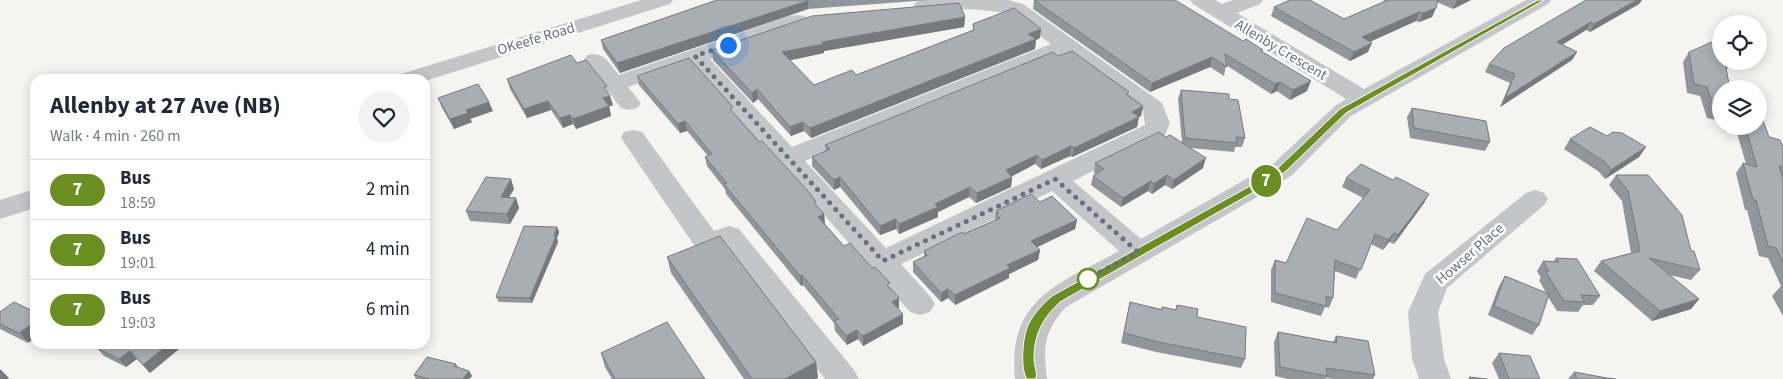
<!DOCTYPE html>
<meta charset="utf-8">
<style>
:root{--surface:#fff;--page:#f2f2f3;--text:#1f2937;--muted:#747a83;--line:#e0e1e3}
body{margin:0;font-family:"Source Sans 3",sans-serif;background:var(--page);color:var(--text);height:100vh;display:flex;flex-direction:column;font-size:19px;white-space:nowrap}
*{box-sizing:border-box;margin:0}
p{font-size:16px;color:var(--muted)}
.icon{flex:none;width:28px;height:28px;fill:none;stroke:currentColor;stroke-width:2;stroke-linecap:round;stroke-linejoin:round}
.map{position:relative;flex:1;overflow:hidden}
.details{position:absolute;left:30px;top:74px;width:400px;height:275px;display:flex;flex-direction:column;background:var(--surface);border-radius:15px;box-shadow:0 2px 12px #0003}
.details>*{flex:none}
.badge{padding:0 10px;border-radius:16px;font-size:18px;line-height:32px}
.controls{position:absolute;left:1712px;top:15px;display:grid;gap:10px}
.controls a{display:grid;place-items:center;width:55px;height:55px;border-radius:50%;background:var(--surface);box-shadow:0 2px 12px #0003;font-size:25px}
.you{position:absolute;width:25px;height:25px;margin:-12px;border:4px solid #fff;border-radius:50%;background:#1a73e8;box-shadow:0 0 0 8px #1a73e833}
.map>.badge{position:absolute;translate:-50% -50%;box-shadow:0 0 0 2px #fff}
.round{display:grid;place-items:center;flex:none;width:52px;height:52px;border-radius:26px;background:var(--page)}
.overview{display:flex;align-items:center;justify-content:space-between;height:85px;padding:0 20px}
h1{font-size:24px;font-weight:700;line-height:38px}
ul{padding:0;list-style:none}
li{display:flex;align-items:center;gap:15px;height:60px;padding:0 20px;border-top:1px solid var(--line)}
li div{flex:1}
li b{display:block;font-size:19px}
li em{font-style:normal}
li .badge{min-width:55px;font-weight:700;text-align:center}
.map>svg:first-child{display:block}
</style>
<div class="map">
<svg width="1783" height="379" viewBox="0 0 1783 379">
<rect width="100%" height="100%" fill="#f4f5f1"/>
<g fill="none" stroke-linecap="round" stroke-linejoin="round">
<g fill="#c3c5c9" fill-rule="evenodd">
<path d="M 641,0 L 673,0 L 670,4 L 425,81 L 425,79 L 398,79 L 401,74 Z"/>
<path d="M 922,0 L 1008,0 L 1023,4 L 1162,103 L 1170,123 L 1165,135 L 1073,181 L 1141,239 L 1274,163 L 1335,106 L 1346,99 L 1193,4 L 1190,0 L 1215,0 L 1222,4 L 1233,0 L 1263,0 L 1260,4 L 1237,13 L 1364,89 L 1526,0 L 1551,0 L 1548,4 L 1351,116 L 1292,175 L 1271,189 L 1066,307 C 1044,331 1043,347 1047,379 L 1015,379 C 1007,298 1059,284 1119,251 L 1052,191 L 901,264 L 930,296 L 935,304 L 930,312 L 920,315 L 910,312 L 691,65 L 628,87 L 641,103 L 637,108 L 629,110 L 621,108 L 584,60 L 587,55 C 604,51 609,63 619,75 L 789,16 L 797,15 L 805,16 L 808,21 L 805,26 L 710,59 L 792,147 L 1051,44 L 1009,13 L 970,9 L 923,12 L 916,10 L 913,6 L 916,2 ZM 1065,54 L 1143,111 L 1145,125 L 886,248 L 805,161 Z"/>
<path d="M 633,130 L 642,132 L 714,231 L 729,226 L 739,229 L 854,370 L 859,379 L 825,379 L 724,249 L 708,254 L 698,251 L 621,138 L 624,132 Z"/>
<path d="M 35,189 L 35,208 L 0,219 L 0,200 Z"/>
<path d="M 1535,190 L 1544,193 L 1548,199 L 1544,205 L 1447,288 L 1438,312 L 1444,359 L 1451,379 L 1419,379 L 1412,359 L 1408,312 L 1425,274 L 1526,193 Z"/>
</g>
</g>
<g fill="#91969c">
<path d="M 717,0 L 929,0 L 808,9 L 620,73 L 603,49 L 601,40 Z"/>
<path d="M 1034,0 L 1243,41 L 1262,52 L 1307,91 L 1290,100 L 1277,91 L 1271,94 L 1226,65 L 1224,76 L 1210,67 L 1150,92 L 1033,9 Z"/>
<path d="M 1383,0 L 1471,0 L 1453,9 L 1437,2 L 1436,8 L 1432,17 L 1419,22 L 1416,21 L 1370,42 L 1368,52 L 1350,61 L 1271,16 L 1274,7 L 1344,19 L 1385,1 Z"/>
<path d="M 1639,4 L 1590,32 L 1586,30 L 1562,45 L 1577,52 L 1572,60 L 1500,107 L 1510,83 L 1485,72 L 1489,64 L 1504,48 Z"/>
<path d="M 965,17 L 964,27 L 824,51 L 824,53 L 790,60 L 814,85 L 856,75 L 973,30 L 973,24 L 1040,38 L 1036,40 L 1035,49 L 811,138 L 804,131 L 791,136 L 758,99 L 753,103 L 713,60 L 712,50 Z"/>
<path d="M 1689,52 L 1721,61 L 1743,61 L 1726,69 L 1721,89 L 1721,121 L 1707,118 L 1700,96 L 1687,93 L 1683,62 Z"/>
<path d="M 1058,56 L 1129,95 L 1143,106 L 1141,116 L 1139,117 L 1137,127 L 1072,157 L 1070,156 L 1041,169 L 1035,164 L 1012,176 L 1011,187 L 976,203 L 969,197 L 938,212 L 938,217 L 899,234 L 896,229 L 880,235 L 840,187 L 834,190 L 812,166 L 812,157 L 826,151 L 825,145 Z"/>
<path d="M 577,63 L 608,93 L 613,105 L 609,106 L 611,116 L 576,129 L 573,124 L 563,128 L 551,110 L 527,118 L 510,89 L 507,79 Z"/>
<path d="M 637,76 L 734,113 L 824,214 L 825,224 L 844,246 L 890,288 L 899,298 L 899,308 L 898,308 L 903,324 L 863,346 L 858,339 L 847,345 L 835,331 L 834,323 L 803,285 L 801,286 L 726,194 L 725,189 L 707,166 L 705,157 L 708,156 L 687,131 L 680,133 L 639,85 Z"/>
<path d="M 1181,90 L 1229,99 L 1245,138 L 1242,147 L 1235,147 L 1234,152 L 1191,148 L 1203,168 L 1172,189 L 1165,185 L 1152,194 L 1148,191 L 1121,207 L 1091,185 L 1093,176 L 1096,174 L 1094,173 L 1095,163 L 1166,137 L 1182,142 L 1178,99 Z"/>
<path d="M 438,98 L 493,111 L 470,119 L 472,122 L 454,129 L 442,108 Z"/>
<path d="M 1412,108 L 1490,142 L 1485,151 L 1410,138 L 1407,117 Z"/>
<path d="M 1723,126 L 1759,126 L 1769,137 L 1783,147 L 1783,316 L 1772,296 L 1781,286 L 1768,258 L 1759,256 L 1747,210 L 1745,210 L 1736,173 L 1743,163 L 1746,164 L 1737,133 L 1724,131 Z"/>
<path d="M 1607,136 L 1646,147 L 1639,157 L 1605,179 L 1598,171 L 1564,149 L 1570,139 Z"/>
<path d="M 1616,175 L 1691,251 L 1700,270 L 1691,280 L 1669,275 L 1699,299 L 1691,309 L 1652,321 L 1594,271 L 1601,261 L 1631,253 L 1622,201 L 1609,185 Z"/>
<path d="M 1346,178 L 1424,203 L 1394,244 L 1389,242 L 1383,250 L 1371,244 L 1356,279 L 1335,271 L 1333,298 L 1329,308 L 1325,307 L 1321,316 L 1271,302 L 1271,270 L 1275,260 L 1286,263 L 1337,230 L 1363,198 L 1342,187 Z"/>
<path d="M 514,189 L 509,197 L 516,198 L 519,208 L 510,224 L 470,221 L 466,211 Z"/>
<path d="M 1040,202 L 1077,220 L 1075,229 L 1037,247 L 1040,250 L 1038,260 L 1009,274 L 1009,278 L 955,305 L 948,298 L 941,302 L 913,272 L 913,262 L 924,257 L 924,251 L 995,220 L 996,211 Z"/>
<path d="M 557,227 L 559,232 L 557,238 L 558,242 L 532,303 L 499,302 L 496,297 Z"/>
<path d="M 667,257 L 816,362 L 818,378 L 815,379 L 744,379 L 671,273 Z"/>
<path d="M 1556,258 L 1600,296 L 1593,305 L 1583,305 L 1578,312 L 1557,311 L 1548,297 L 1539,325 L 1532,335 L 1488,315 L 1499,286 L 1505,276 L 1546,293 L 1539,280 L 1541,278 L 1537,271 L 1543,261 L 1553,262 Z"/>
<path d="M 1130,302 L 1161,309 L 1162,307 L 1175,310 L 1177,305 L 1197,317 L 1245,359 L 1241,368 L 1156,352 L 1121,343 Z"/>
<path d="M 0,312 L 28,343 L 0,329 Z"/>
<path d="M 1278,332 L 1333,342 L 1336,336 L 1375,375 L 1373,379 L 1333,379 L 1326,378 L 1326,379 L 1288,379 L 1275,376 L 1274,342 Z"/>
<path d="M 185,344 L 150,373 L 137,359 L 126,367 L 104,356 L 97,348 Z"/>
<path d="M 601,353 L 705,379 L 612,379 L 605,367 Z"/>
<path d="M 1499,353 L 1540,379 L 1499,379 L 1492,363 Z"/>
<path d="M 456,364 L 458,367 L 469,371 L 472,376 L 469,379 L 416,379 L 414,375 Z"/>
<path d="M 1574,372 L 1607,378 L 1616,379 L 1568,379 Z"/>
</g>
<g fill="#767a7f">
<path d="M 808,0 L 808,9 L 620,73 L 617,63 Z"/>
<path d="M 1457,0 L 1471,0 L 1453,9 Z"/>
<path d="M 1637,0 L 1642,0 L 1639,4 L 1590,32 L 1594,24 Z"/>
<path d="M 1436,8 L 1432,17 L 1419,22 L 1423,13 Z"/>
<path d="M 1419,12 L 1416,21 L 1358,47 L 1362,37 Z"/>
<path d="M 965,17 L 964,27 L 824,51 L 824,53 L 783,62 L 782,52 L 822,42 Z"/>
<path d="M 1591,22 L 1586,30 L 1552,51 L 1557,42 Z"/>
<path d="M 1041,29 L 1040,38 L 1036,40 L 1035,49 L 811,138 L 810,128 Z"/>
<path d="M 1372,43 L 1368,52 L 1350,61 L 1354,52 Z"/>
<path d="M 1577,52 L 1572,60 L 1500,107 L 1505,98 Z"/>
<path d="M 1212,57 L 1210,67 L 1150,92 L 1152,83 Z"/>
<path d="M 1729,61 L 1743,61 L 1718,72 L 1725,63 Z"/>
<path d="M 1311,81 L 1307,91 L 1290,100 L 1293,90 Z"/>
<path d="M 1280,82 L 1277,91 L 1271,94 L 1275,84 Z"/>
<path d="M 757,89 L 758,99 L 753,103 L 752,93 Z"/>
<path d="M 610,96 L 613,105 L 605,108 L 603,98 Z"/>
<path d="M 548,101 L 551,110 L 527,118 L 524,109 Z"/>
<path d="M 489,102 L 493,111 L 470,119 L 472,122 L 454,129 L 450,119 L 466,110 Z"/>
<path d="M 609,106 L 611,116 L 576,129 L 573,119 Z"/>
<path d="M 1143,106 L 1141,116 L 1130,121 L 1132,112 Z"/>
<path d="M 570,115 L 573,124 L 563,128 L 560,118 Z"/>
<path d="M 1139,117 L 1137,127 L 1072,157 L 1074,148 Z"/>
<path d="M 685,121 L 687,131 L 680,133 L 678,124 Z"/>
<path d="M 803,122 L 804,131 L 791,136 L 790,127 Z"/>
<path d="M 1071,146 L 1070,156 L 1041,169 L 1042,160 Z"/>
<path d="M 1646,147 L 1639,157 L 1605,179 L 1611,170 Z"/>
<path d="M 1037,155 L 1035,164 L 1005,180 L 1006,170 Z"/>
<path d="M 1206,158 L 1203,168 L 1172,189 L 1174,180 Z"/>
<path d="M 1167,175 L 1165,185 L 1152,194 L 1154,184 Z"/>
<path d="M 840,177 L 840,187 L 834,190 L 834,180 Z"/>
<path d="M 1012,177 L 1011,187 L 976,203 L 977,193 Z"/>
<path d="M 511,179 L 514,189 L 504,206 L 501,197 Z"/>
<path d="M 1151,181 L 1148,191 L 1121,207 L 1123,198 Z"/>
<path d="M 970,187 L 969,197 L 938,212 L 938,217 L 899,234 L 899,224 L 935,204 Z"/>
<path d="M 1429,194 L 1424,203 L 1394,244 L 1398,235 Z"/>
<path d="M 516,198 L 519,208 L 510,224 L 507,214 Z"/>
<path d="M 824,214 L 825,224 L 818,217 Z"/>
<path d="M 896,219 L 896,229 L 880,235 L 880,226 Z"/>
<path d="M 1077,220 L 1075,229 L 1029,251 L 1031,241 Z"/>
<path d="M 557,227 L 559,232 L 557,238 L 558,242 L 532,303 L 530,298 Z"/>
<path d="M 1394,233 L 1389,242 L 1383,250 L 1388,240 Z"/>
<path d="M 1040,250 L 1038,260 L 1009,274 L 1009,278 L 955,305 L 955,295 L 1007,265 Z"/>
<path d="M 425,263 L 427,272 L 425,273 Z"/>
<path d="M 802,275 L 803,285 L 801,286 L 800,276 Z"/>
<path d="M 948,289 L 948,298 L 941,302 L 941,293 Z"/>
<path d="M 899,298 L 899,308 L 892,311 L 892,302 Z"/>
<path d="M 1699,299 L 1691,309 L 1652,321 L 1660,311 Z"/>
<path d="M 903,314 L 903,324 L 863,346 L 863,336 Z"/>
<path d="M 35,322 L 35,338 L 28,343 L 19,333 Z"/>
<path d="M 857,330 L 858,339 L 847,345 L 846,336 Z"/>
<path d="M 169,344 L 185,344 L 150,373 L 143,365 Z"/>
<path d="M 130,351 L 137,359 L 126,367 L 119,359 Z"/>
<path d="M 816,362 L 818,378 L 815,379 L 785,379 Z"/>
<path d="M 0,369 L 9,378 L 7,379 L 0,379 Z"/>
<path d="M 469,371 L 472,376 L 469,379 L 463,379 Z"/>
</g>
<g fill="#a9aeb5" stroke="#767a7f">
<path d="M 717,0 L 810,0 L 617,63 L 601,40 Z"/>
<path d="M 1034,0 L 1175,0 L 1243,41 L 1246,39 L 1263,50 L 1261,51 L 1311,81 L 1293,90 L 1280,82 L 1275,84 L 1225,54 L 1227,67 L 1212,57 L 1152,83 Z"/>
<path d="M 1290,0 L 1310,0 L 1344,19 L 1388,0 L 1438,0 L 1436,8 L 1423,13 L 1419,12 L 1362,37 L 1372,43 L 1354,52 L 1274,7 Z"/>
<path d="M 1586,0 L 1637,0 L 1594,24 L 1591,22 L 1557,42 L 1577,52 L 1505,98 L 1515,74 L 1489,64 L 1504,48 Z"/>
<path d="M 959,3 L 965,17 L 822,42 L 824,44 L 782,52 L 814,85 L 852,70 L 856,75 L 974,30 L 973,24 L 1014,8 L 1041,29 L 1028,34 L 1036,39 L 810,128 L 803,122 L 790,127 L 757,89 L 752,93 L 712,50 L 812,16 Z"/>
<path d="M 1721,38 L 1721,61 L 1729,61 L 1725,63 L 1730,89 L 1721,89 L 1721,110 L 1714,108 L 1707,87 L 1694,84 L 1689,52 Z"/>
<path d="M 1072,51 L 1129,92 L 1126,94 L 1143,106 L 1132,112 L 1139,117 L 1074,148 L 1071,146 L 1042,160 L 1037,155 L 1006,170 L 1012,177 L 977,193 L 970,187 L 935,204 L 938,207 L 899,224 L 896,219 L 880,226 L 840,177 L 834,180 L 812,157 L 830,149 L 825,145 L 1053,52 L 1058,56 Z"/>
<path d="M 571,55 L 577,63 L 586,60 L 607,86 L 604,87 L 610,96 L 603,98 L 609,106 L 573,119 L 570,115 L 560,118 L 548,101 L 524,109 L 507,79 Z"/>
<path d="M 689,58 L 733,107 L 730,109 L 759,142 L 762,141 L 808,191 L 816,202 L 814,203 L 824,214 L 818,217 L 844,246 L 850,243 L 872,268 L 875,267 L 890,283 L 887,285 L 899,298 L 892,302 L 903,314 L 863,336 L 857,330 L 846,336 L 834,321 L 839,319 L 802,275 L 800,276 L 724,184 L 727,183 L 705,157 L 712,154 L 685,121 L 678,124 L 637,76 Z"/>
<path d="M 478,84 L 489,102 L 466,110 L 468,113 L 450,119 L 438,98 Z"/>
<path d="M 1181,90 L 1229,94 L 1229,99 L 1238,100 L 1245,138 L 1236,137 L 1237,143 L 1185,138 Z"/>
<path d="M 1412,108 L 1486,121 L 1490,142 L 1414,128 Z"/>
<path d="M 1759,110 L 1769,137 L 1780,140 L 1783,147 L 1783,167 L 1779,166 L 1783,179 L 1783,262 L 1776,248 L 1768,246 L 1756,200 L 1753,200 L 1743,163 L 1757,167 L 1745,126 L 1759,126 Z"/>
<path d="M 1590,127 L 1607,136 L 1613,132 L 1622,133 L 1646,147 L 1611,170 L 1605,162 L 1570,139 Z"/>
<path d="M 1159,132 L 1166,137 L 1170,135 L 1206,158 L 1174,180 L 1167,175 L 1154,184 L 1151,181 L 1123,198 L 1093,176 L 1104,169 L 1095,163 Z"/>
<path d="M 1361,164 L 1393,180 L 1396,177 L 1429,194 L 1398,235 L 1394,233 L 1388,240 L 1375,234 L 1361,270 L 1335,260 L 1333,298 L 1326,296 L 1326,306 L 1275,293 L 1275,260 L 1286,263 L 1307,218 L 1337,230 L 1370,190 L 1346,178 Z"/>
<path d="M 1616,175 L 1648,175 L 1682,215 L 1691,251 L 1694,251 L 1700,270 L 1649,258 L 1699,299 L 1660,311 L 1601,261 L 1640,251 L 1628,191 Z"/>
<path d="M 486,177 L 511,179 L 501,197 L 516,198 L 507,214 L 466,211 Z"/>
<path d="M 1031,194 L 1040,202 L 1052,196 L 1077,220 L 1031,241 L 1040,250 L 1007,265 L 1010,268 L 955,295 L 948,289 L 941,293 L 913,262 L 927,255 L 924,251 L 962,232 L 964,234 L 1000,218 L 996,214 L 999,213 L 996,211 Z"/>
<path d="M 524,226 L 557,227 L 554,236 L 556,236 L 530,298 L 496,297 Z"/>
<path d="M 720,236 L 816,362 L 785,379 L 752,379 L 667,257 Z"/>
<path d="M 1556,258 L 1577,259 L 1600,296 L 1581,295 L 1585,302 L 1564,301 L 1545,271 L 1549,271 L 1543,261 L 1559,262 Z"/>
<path d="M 1505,276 L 1549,294 L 1539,325 L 1494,306 Z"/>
<path d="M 14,302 L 35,312 L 35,322 L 19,333 L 0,324 L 0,312 Z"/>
<path d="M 1130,302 L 1162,310 L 1162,307 L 1176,310 L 1177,305 L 1198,309 L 1197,317 L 1246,327 L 1245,359 L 1158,342 L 1124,333 Z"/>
<path d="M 667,322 L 705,379 L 615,379 L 601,353 Z"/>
<path d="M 1278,332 L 1337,343 L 1336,336 L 1368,341 L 1375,375 L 1326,368 L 1327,376 L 1280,367 Z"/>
<path d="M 102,344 L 169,344 L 143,365 L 130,351 L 119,359 L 97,348 Z"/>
<path d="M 1499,353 L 1530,356 L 1540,379 L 1509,379 Z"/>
<path d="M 427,357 L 456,364 L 454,366 L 469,371 L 463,379 L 430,379 L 414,375 Z"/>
<path d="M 1574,372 L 1607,378 L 1616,379 L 1577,379 Z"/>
<path d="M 1469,377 L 1487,379 L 1470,379 Z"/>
</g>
<path fill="#6b8e23" stroke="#fff" d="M 1538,0 L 1544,0 L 1346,113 L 1286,171 L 1266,185 L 1060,302 C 1043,318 1034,334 1034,359 C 1034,367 1039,375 1035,379 L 1027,379 C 1020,370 1022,336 1029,323 C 1035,312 1043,304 1052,296 L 1259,181 L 1279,167 L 1340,109 Z"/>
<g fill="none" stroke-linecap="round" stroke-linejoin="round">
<path stroke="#657180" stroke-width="5" stroke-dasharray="0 9" d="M 728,45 L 695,56 L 883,261 L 1055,179 L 1138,252 L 1085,280 L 1088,279"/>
</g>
<circle fill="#fff" stroke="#6b8e23" stroke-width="2.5" cx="1088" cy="279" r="10"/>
<g text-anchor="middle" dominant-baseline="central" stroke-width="5" stroke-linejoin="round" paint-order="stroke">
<g font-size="15" fill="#657180" stroke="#fff">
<text transform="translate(536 39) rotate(-17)">OKeefe Road</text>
<text transform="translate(1281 50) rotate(31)">Allenby Crescent</text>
<text transform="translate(1470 254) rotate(-41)">Howser Place</text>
</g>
</g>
</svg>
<div class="controls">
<a><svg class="icon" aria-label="locate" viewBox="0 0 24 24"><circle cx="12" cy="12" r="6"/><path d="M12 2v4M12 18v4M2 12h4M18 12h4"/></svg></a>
<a><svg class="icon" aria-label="layers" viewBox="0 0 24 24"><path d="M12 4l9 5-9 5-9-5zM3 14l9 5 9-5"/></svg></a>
</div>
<div class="you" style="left:728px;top:45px"></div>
<b class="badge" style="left:1266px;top:181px;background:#6b8e23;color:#fff">7</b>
<section class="details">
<div class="overview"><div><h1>Allenby at 27 Ave (NB)</h1><p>Walk · 4 min · 260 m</p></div><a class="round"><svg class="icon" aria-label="heart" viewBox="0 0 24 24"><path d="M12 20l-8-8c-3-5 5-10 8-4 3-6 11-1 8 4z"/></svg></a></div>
<ul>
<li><span class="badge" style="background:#6b8e23;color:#fff">7</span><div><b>Bus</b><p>18:59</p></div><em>2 min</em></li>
<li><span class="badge" style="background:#6b8e23;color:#fff">7</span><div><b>Bus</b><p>19:01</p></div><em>4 min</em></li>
<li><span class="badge" style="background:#6b8e23;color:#fff">7</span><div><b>Bus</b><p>19:03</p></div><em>6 min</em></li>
</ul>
</section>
</div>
